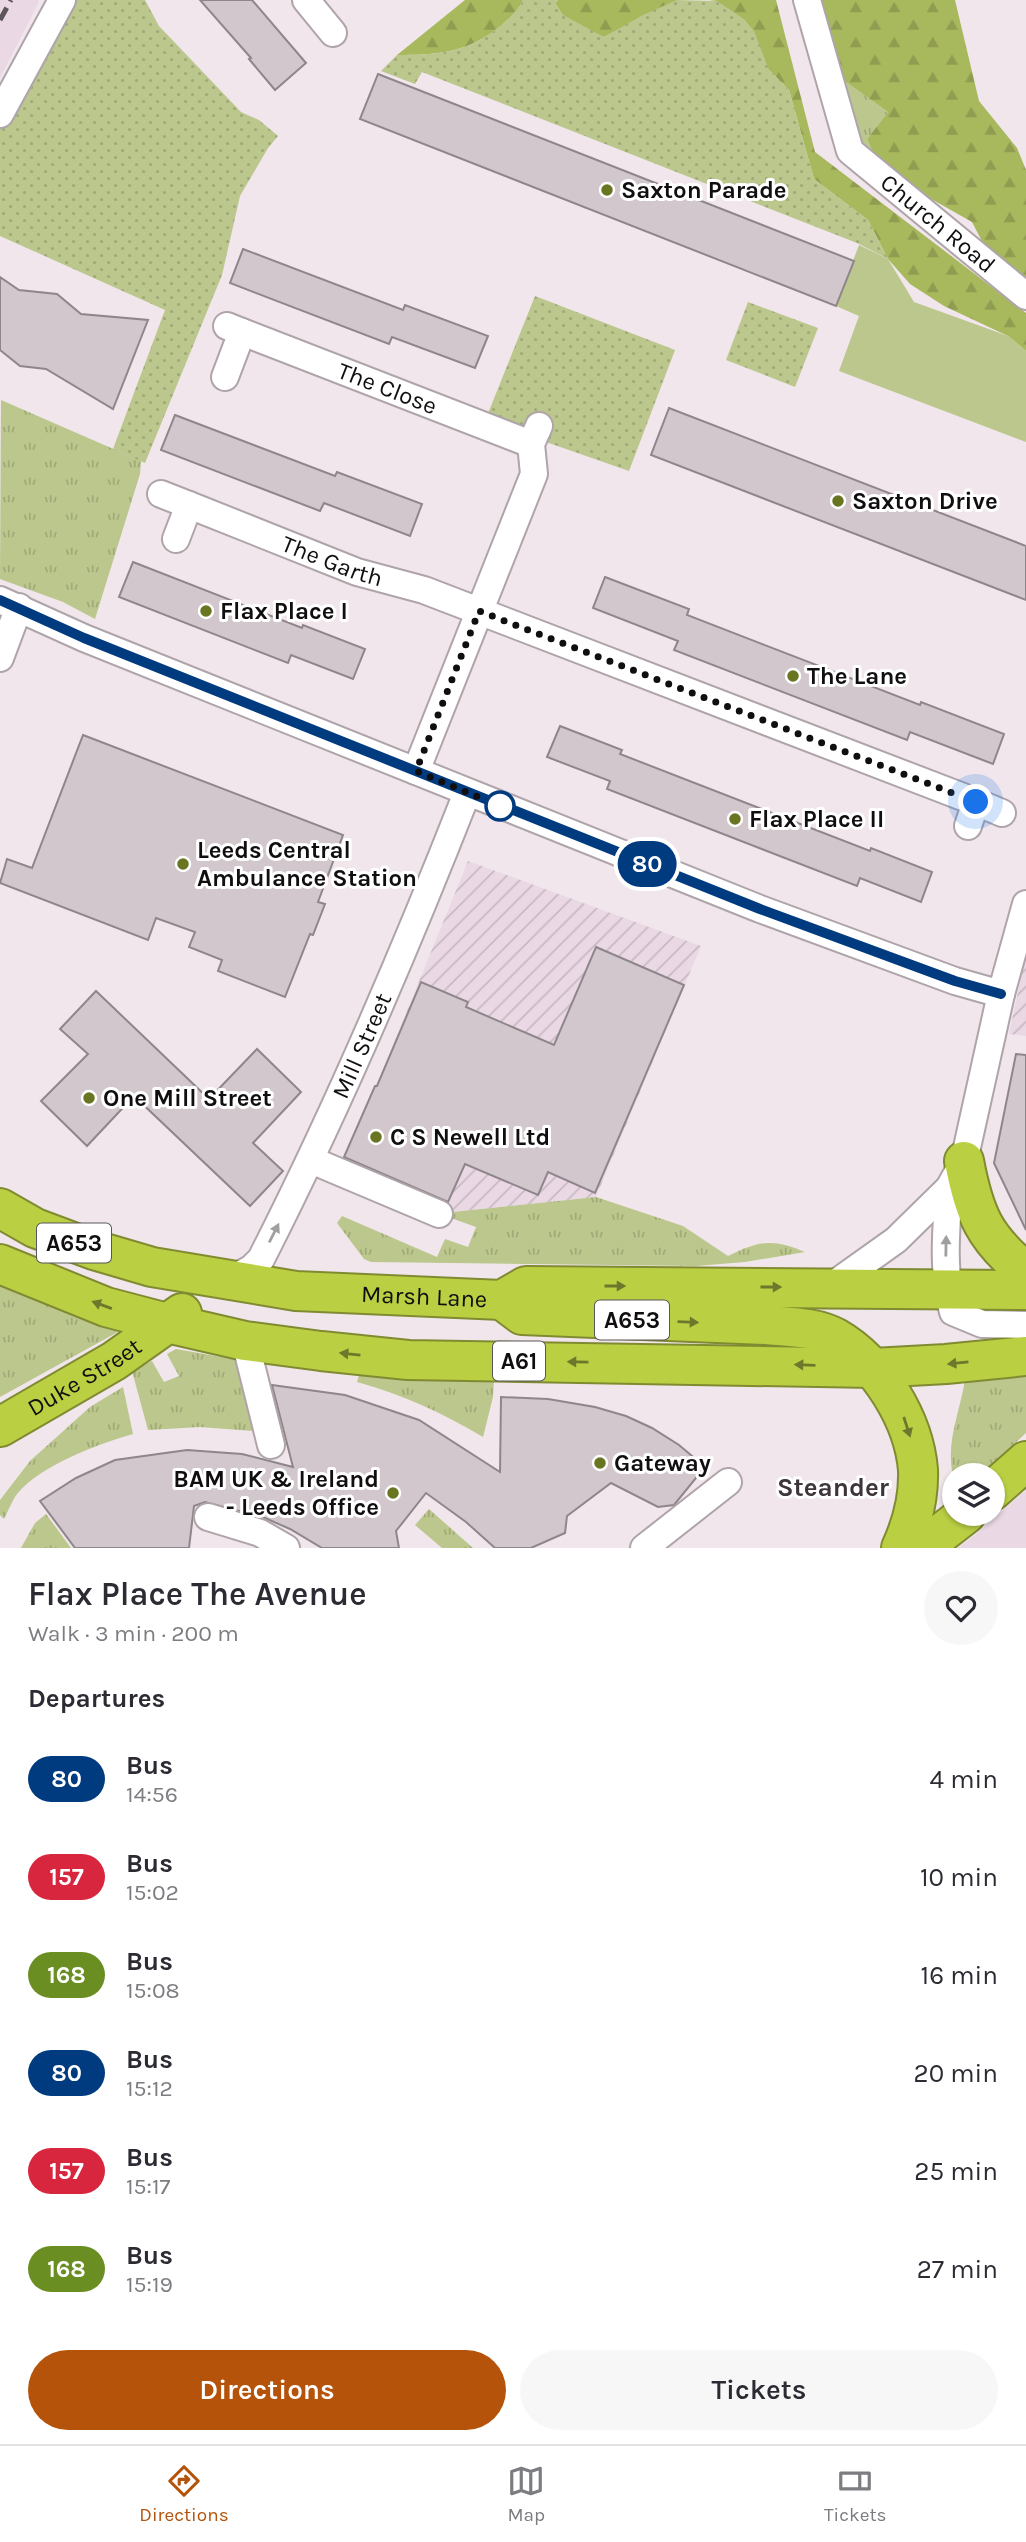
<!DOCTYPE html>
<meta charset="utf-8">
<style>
:root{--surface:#fff;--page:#f7f7f7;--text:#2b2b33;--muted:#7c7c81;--line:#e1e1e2;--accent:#b45309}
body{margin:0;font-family:Karla,sans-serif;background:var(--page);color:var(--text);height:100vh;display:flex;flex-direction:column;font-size:26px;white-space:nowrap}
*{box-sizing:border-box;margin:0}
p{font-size:23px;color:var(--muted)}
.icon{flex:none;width:38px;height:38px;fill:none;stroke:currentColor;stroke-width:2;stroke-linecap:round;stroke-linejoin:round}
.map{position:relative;height:1548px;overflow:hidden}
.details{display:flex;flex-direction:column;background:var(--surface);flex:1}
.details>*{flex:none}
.badge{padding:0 14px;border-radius:23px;font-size:24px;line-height:46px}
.controls{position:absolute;left:942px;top:1463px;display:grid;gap:14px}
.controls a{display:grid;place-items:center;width:63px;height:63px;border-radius:50%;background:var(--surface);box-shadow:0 2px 5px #0004;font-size:35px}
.you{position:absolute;width:35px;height:35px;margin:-18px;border:5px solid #fff;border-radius:50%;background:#1a73e8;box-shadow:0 0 0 10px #1a73e833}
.map>.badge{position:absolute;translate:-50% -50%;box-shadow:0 0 0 4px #fff}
h2{padding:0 28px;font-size:26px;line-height:63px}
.round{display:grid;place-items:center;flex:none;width:74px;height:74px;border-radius:37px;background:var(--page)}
.head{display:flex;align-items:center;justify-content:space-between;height:119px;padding:0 28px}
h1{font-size:33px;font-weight:600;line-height:52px}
.action{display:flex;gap:14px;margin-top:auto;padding:14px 28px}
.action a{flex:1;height:80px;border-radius:42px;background:var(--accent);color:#fff;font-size:28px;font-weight:600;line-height:80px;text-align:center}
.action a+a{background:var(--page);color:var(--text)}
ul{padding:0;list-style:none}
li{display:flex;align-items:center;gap:21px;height:98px;padding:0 28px}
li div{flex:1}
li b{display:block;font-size:26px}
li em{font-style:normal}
li .badge{min-width:77px;font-weight:700;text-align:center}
.menu{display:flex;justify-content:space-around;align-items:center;height:98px;border-top:2px solid var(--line);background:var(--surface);font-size:19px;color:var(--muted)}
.menu a{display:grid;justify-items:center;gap:4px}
.menu .selected{color:var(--accent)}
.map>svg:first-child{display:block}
</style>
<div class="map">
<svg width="1026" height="1548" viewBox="0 0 1026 1548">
<defs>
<pattern id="industrial-furrows" width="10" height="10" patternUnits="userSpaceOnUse" patternTransform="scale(1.75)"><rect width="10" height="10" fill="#ead9e4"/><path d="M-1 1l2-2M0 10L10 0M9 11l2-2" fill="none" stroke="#c8b9c3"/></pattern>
<pattern id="grass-tufts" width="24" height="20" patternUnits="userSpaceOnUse" patternTransform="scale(1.75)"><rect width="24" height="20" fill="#bbc78c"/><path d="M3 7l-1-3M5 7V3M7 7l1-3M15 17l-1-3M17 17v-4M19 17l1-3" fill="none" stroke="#a0aa78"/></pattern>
<pattern id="forest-firs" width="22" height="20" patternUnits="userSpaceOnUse" patternTransform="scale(1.75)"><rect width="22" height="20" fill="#a8b85d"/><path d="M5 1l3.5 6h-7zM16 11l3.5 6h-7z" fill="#909d50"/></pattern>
<pattern id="park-dots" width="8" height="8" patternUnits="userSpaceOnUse" patternTransform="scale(1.75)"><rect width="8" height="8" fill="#bbc78c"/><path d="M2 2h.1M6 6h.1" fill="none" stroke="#a0aa78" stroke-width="1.8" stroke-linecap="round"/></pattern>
</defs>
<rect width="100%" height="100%" fill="#f0e6ec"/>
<g fill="#ead9e4">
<path d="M 0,0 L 38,0 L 39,2 L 0,78 Z"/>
<path d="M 1026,1490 L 1026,1548 L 958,1548 L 986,1526 Z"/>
</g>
<g fill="url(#industrial-furrows)">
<path d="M 468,861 L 701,946 L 596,1197 L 453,1212 L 347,1158 Z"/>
<path d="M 1026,954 L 1026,1036 L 1009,1034 Z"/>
</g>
<g fill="url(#grass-tufts)">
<path d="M 835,62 L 846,82 L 888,112 L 867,139 L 875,157 L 858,137 Z"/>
<path d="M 1,400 L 141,461 L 140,474 L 95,619 L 63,602 L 0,579 Z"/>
<path d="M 596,1197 L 683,1226 L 728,1256 C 758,1241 773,1238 805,1252 L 745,1262 L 696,1266 L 371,1262 L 364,1259 L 337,1223 L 342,1216 L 437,1257 L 445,1239 L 468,1247 L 476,1227 L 451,1218 L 453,1212 Z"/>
<path d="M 0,1279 L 121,1327 L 116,1333 L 0,1397 Z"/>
<path d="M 176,1349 L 238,1360 L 254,1427 L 253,1431 L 200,1427 L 148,1430 L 132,1371 L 152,1361 L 164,1382 L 179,1376 L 167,1354 Z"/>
<path d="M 359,1375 L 494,1379 L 493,1397 L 483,1437 C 441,1412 403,1395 357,1382 Z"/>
<path d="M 1026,1376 L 1026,1433 L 980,1475 L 954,1475 L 954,1479 C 944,1446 960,1412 965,1380 Z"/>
<path d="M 123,1387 L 133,1434 C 98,1444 41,1465 17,1494 C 12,1501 8,1511 4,1519 L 0,1515 L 0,1500 L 30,1461 L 90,1407 Z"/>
<path d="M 429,1509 L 473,1548 L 442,1548 L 415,1525 Z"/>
<path d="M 46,1514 L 71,1548 L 21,1548 L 35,1523 Z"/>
</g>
<g fill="url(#forest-firs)">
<path d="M 465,0 L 523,0 C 518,11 507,21 497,29 C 465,53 437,55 397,55 Z"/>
<path d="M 558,0 L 678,0 L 604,37 L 573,31 L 555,3 Z"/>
<path d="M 709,0 L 776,0 L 815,152 L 1026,313 L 1026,351 L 1008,336 L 944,306 L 910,284 L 888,259 L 868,220 L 814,179 L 789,90 L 769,70 L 717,1 Z"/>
<path d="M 817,0 L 955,0 L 979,101 L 1017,148 L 1026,170 L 1026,279 L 985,247 L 972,222 L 910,187 L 875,157 L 867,139 L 888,112 L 846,82 L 835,62 Z"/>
</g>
<g fill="url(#park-dots)">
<path d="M 62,0 L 145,0 L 159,26 L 241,112 L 259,120 L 278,136 L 268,148 L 240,196 L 222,275 L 145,463 L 113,449 L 165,310 L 0,236 L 0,114 Z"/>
<path d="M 523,0 L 558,0 L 555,3 L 563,15 L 604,37 L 643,15 L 677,0 L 717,1 L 744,19 L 754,31 L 769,70 L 789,90 L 814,179 L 868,220 L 888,259 L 857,243 L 422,72 L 415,84 L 381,71 L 397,55 C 437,55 465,53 497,29 C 507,21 518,11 523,0 Z"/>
<path d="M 535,296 L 675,350 L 629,471 L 546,442 L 483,426 Z"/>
<path d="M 748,302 L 818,328 L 795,387 L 726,360 Z"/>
</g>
<path fill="#bbc78c" d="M 859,245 L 888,259 L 914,302 L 1008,336 L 1026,351 L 1026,442 L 839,371 L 859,316 L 836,306 Z"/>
<g fill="#d1c7cd" stroke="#8f868c" stroke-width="2">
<path d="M 200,0 L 252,0 L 306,63 L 275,90 L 249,59 L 251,58 Z"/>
<path d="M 378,74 L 854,261 L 836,306 L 360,119 Z"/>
<path d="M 243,249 L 403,310 L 405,305 L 488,336 L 475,368 L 392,337 L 389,344 L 230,283 Z"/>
<path d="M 0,277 L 19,290 L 57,294 L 81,314 L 148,320 L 113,409 L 46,369 L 20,366 L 0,350 Z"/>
<path d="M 669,408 L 1026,546 L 1026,600 L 651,455 Z"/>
<path d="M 175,415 L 335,476 L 337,472 L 422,504 L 410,536 L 324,503 L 320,511 L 161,450 Z"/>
<path d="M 133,562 L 302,628 L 303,625 L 365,649 L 353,679 L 291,655 L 288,663 L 119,597 Z"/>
<path d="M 605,577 L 689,609 L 687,615 L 920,705 L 921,702 L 1004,734 L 993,764 L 910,732 L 907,740 L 674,650 L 678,641 L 593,608 Z"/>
<path d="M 560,726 L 622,750 L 620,754 L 870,851 L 871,848 L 932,872 L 921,902 L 860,878 L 857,886 L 607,789 L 610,781 L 547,757 Z"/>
<path d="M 83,735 L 343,835 L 318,902 L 325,904 L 313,935 L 310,934 L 285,997 L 218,971 L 222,960 L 189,947 L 195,932 L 156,918 L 148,940 L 0,883 L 7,859 L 32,868 Z"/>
<path d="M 596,947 L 684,985 L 595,1193 L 548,1172 L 538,1195 L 465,1164 L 448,1202 L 344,1157 L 375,1086 L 377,1086 L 421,982 L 468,1002 L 466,1007 L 554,1045 Z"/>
<path d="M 96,991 L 209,1099 L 257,1049 L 301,1092 L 253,1143 L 283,1171 L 250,1206 L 134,1096 L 87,1146 L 41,1101 L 88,1054 L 60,1029 Z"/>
<path d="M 1016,1054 L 1026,1055 L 1026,1230 L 994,1163 Z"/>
<path d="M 272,1385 L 345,1395 L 419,1420 L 500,1472 L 501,1397 L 548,1399 L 595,1407 L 626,1416 L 652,1428 L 679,1445 L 705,1467 L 674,1505 L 658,1507 L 611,1483 L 567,1516 L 565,1533 L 531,1548 L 495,1548 L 466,1522 L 426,1493 L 396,1531 L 399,1548 L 322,1548 L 290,1529 L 265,1518 L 205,1502 L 194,1506 L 189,1548 L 75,1548 L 40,1501 L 76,1478 L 115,1460 L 187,1450 L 242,1454 L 293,1467 Z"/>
</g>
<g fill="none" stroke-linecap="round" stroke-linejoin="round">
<g stroke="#aea4aa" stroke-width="30">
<g id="minor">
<path d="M 306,0 L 333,33"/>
<path id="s1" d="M 807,0 L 850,151 L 1026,296"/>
<path d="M 0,114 L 62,0"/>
<path id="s2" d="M 242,332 L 531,444"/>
<path d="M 225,377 L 242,332 L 227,326"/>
<path d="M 161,494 L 189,505 L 176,539"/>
<path id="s3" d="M 189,505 L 357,572 L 424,590 L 976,802"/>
<path d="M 0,600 L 84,638 L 760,909 L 955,981 L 1001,994"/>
<path d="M 0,658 L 19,607"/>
<path d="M 416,771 L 534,474 L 531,444 L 539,426"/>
<path d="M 968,826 L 976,802 L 1002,813"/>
<path d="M 311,1160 L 439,1214"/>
<path d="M 949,1188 C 946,1230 942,1271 953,1312 L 982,1324 L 1026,1325"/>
<path id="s4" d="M 229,1281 L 252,1268 L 261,1259 C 338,1108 405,951 467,793"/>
<path d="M 830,1287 L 896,1240 L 949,1188 L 964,1161 L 1001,994 L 1026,904"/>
<path d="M 245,1341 L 271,1445"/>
<path d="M 208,1517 L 260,1533 L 286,1548"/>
<path d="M 644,1548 L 728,1482"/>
</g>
</g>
<g stroke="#808b31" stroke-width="42">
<g id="highway">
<path d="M 964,1161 C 974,1214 984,1238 1026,1272"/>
<path id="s5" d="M 0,1208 L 35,1228 L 94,1250 L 152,1267 L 296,1291 L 502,1300 L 526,1286 L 1026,1290"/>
<path d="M 0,1264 L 106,1307 L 167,1323 L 245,1341 L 321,1351 L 408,1360 L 873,1368 L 946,1364 L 1026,1356"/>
<path d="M 502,1300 L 522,1315 L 767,1325 C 789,1327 817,1327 836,1338 C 879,1363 914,1420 918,1470 C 919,1497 912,1524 901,1548"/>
<path id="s6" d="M 0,1427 L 114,1361 L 182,1313"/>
<path d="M 992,1491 L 1026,1461"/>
<path d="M 922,1548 L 966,1514"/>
</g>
</g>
<use href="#minor" stroke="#fff" stroke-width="26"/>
<use href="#highway" stroke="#bbcf43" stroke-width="38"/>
<path stroke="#5d575b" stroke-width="5" stroke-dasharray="14 7" stroke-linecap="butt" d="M 0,20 L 11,0"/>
</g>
<defs><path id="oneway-solid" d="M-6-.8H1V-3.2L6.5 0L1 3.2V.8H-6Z" transform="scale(1.75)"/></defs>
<g fill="#a09f9f">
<use href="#oneway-solid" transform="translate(274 1233) rotate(-63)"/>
<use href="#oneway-solid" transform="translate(946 1246) rotate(-89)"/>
</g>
<g fill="#6e782c">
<use href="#oneway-solid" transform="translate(615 1286)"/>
<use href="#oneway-solid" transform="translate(771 1287)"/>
<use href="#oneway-solid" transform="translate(102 1305) rotate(-160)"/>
<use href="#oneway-solid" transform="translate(688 1322) rotate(2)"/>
<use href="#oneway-solid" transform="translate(350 1354) rotate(-174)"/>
<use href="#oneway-solid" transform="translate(578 1362) rotate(-179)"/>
<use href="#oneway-solid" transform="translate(958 1363) rotate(174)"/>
<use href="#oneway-solid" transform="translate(805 1365) rotate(-178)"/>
<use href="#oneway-solid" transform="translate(907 1427) rotate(72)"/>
</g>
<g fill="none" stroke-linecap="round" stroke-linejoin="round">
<g stroke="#fff" stroke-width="16">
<path id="line" d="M 0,600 L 84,638 L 760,909 L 955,981 L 1001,994"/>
</g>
<use href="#line" stroke="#003b80" stroke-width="10"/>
<path stroke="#110e10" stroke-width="7" stroke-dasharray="0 12.6" d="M 500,806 L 416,771 L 479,611 L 976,802"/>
</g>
<g fill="#697521" stroke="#fff" stroke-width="2.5">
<circle cx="607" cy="190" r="7"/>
<circle cx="838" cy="501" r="7"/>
<circle cx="206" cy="611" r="7"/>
<circle cx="793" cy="676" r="7"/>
<circle cx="735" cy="819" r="7"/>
<circle cx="183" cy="864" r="7"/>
<circle cx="89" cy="1098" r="7"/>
<circle cx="376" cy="1137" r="7"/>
<circle cx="600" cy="1463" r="7"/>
<circle cx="393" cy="1493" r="7"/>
</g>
<circle fill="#fff" stroke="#003b80" stroke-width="3.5" cx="500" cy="806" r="14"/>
<g text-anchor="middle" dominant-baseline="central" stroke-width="6" stroke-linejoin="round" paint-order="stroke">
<g fill="#fff" stroke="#585658" stroke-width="2">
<rect x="37" y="1223.5" width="74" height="39" rx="5"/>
<rect x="595" y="1300.5" width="74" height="39" rx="5"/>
<rect x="493" y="1341.5" width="52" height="39" rx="5"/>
</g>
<g font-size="23" font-weight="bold" fill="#110e10">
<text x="74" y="1243">A653</text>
<text x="632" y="1320">A653</text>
<text x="519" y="1361">A61</text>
</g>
<g font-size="24" font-weight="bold" fill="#110e10" stroke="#fff" text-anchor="start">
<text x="621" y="190">Saxton Parade</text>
<text x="852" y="501">Saxton Drive</text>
<text x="220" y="611">Flax Place I</text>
<text x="807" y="676">The Lane</text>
<text x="749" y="819">Flax Place II</text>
<text x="197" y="850">Leeds Central<tspan x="197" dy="28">Ambulance Station</tspan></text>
<text x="103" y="1098">One Mill Street</text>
<text x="390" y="1137">C S Newell Ltd</text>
<text x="614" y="1463">Gateway</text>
<text x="379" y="1479" text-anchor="end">BAM UK &amp; Ireland<tspan x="379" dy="28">- Leeds Office</tspan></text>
</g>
<g font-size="24" fill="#110e10" stroke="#fff">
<text stroke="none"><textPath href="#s1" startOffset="271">Church Road</textPath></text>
<text stroke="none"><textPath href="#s2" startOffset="156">The Close</textPath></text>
<text stroke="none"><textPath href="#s3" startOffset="154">The Garth</textPath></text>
<text stroke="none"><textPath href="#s4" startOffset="275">Mill Street</textPath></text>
<text stroke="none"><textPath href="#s5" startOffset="438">Marsh Lane</textPath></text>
<text stroke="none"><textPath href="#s6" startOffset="98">Duke Street</textPath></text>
</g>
<g font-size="26" font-weight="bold" fill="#3d353a" stroke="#fff">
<text x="833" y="1487">Steander</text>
</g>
</g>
</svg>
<div class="controls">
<a><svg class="icon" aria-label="layers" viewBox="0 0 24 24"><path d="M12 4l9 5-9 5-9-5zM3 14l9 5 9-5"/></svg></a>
</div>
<div class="you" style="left:976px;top:802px"></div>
<b class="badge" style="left:647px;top:864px;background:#003b80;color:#fff">80</b>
</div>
<section class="details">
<div class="head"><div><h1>Flax Place The Avenue</h1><p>Walk · 3 min · 200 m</p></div><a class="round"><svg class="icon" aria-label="heart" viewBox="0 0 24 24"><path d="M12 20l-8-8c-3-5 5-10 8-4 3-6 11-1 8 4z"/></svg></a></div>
<h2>Departures</h2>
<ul>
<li><span class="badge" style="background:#003b80;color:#fff">80</span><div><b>Bus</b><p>14:56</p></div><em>4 min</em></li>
<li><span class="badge" style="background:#d7263d;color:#fff">157</span><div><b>Bus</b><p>15:02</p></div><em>10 min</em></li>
<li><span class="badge" style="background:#6b8e23;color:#fff">168</span><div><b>Bus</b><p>15:08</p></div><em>16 min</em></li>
<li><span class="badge" style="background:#003b80;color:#fff">80</span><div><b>Bus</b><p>15:12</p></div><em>20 min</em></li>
<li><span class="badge" style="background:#d7263d;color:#fff">157</span><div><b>Bus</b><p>15:17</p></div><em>25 min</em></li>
<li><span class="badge" style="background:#6b8e23;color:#fff">168</span><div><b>Bus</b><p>15:19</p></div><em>27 min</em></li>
</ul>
<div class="action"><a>Directions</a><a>Tickets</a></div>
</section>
<nav class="menu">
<a class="selected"><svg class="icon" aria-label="directions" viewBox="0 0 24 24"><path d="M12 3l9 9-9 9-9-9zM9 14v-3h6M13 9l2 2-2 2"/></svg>Directions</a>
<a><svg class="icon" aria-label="map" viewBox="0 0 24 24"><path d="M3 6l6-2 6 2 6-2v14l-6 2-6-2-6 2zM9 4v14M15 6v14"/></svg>Map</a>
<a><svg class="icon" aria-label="tickets" viewBox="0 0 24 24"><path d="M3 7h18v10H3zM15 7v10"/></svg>Tickets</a>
</nav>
